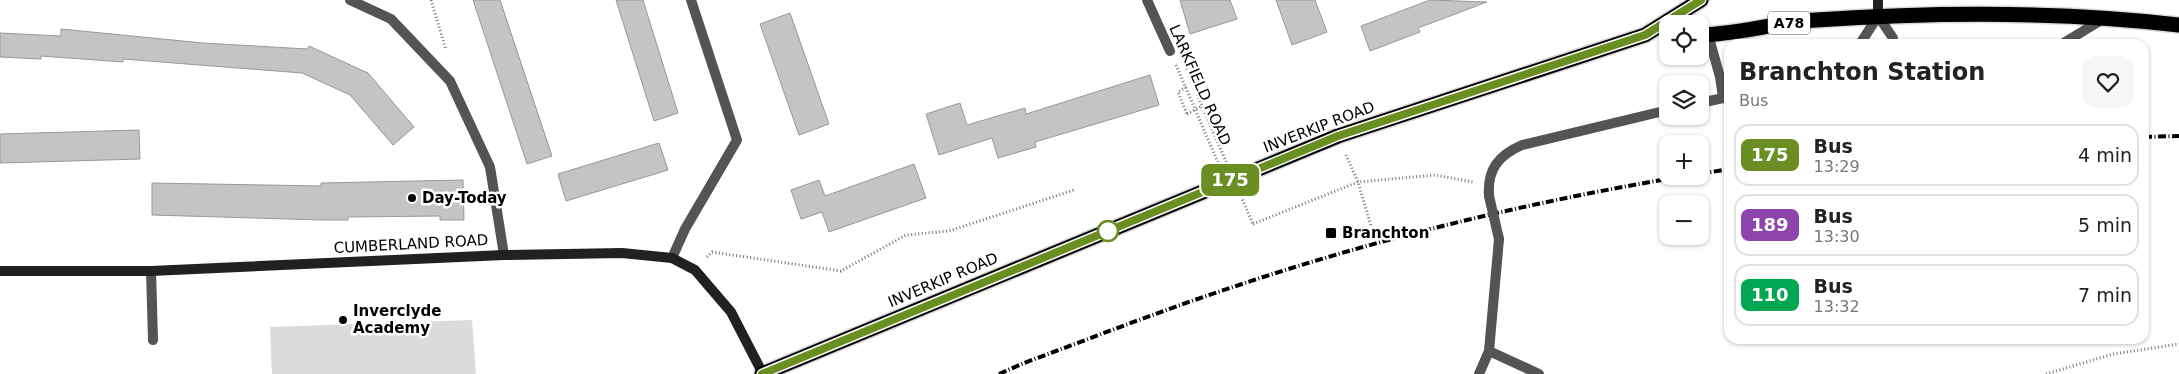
<!DOCTYPE html>
<meta charset="utf-8">
<style>
:root{--surface:#fff;--page:#f6f6f6;--text:#222;--muted:#767676;--line:#e0e0e0}
body{margin:0;font-family:"DejaVu Sans",sans-serif;background:var(--page);color:var(--text);height:100vh;display:flex;flex-direction:column;font-size:19px;white-space:nowrap}
*{box-sizing:border-box;margin:0}
p{font-size:16px;color:var(--muted)}
.icon{flex:none;width:28px;height:28px;fill:none;stroke:currentColor;stroke-width:2;stroke-linecap:round;stroke-linejoin:round}
.map{position:relative;flex:1;overflow:hidden}
.panel{position:absolute;left:1724px;top:39px;width:425px;height:305px;display:flex;flex-direction:column;background:var(--surface);border-radius:15px;box-shadow:0 1px 4px #0004}
.panel>*{flex:none}
.badge{padding:0 10px;border-radius:8px;font-size:18px;line-height:32px}
.controls{position:absolute;left:1659px;top:15px;display:grid;gap:10px}
.controls a{display:grid;place-items:center;width:50px;height:50px;border-radius:10px;background:var(--surface);box-shadow:0 1px 4px #0004;font-size:25px}
.map>.badge{position:absolute;translate:-50% -50%;box-shadow:0 0 0 2px #fff}
.round{display:grid;place-items:center;flex:none;width:52px;height:52px;border-radius:15px;background:var(--page)}
.headline{display:flex;align-items:center;justify-content:space-between;height:85px;padding:0 15px}
h1{font-size:24px;font-weight:600;line-height:38px}
ul{padding:0;list-style:none}
li{display:flex;align-items:center;gap:15px;height:62px;margin:0 10px 8px;padding:0 5px;border:2px solid var(--line);border-radius:15px}
li div{flex:1}
li b{display:block;font-size:19px}
li em{font-style:normal}
li .badge{min-width:55px;font-weight:700;text-align:center}
.map>svg:first-child{display:block}
</style>
<div class="map">
<svg width="2179" height="374" viewBox="0 0 2179 374">
<rect width="100%" height="100%" fill="#fff"/>
<path fill="#dbdbdb" d="M 472,320 L 476,374 L 272,374 L 270,327 Z"/>
<g fill="#c4c4c4" stroke="#989898">
<path d="M 473,0 L 500,0 L 552,156 L 527,164 Z"/>
<path d="M 616,0 L 643,0 L 678,113 L 654,121 Z"/>
<path d="M 1180,0 L 1230,0 L 1237,19 L 1190,34 Z"/>
<path d="M 1276,0 L 1315,0 L 1327,32 L 1292,45 Z"/>
<path d="M 1430,0 L 1487,2 L 1418,28 L 1420,32 L 1370,51 L 1361,26 Z"/>
<path d="M 790,13 L 829,124 L 799,135 L 760,24 Z"/>
<path d="M 61,29 L 203,43 L 307,49 L 309,46 L 368,73 L 414,127 L 393,145 L 350,95 L 302,73 L 123,59 L 123,62 L 41,56 L 41,59 L 0,57 L 0,33 L 61,36 Z"/>
<path d="M 1150,75 L 1159,105 L 1035,142 L 1036,147 L 998,158 L 992,138 L 939,155 L 926,114 L 960,103 L 967,125 L 1025,108 L 1026,114 Z"/>
<path d="M 139,130 L 140,159 L 0,163 L 0,134 Z"/>
<path d="M 659,143 L 668,170 L 566,201 L 558,174 Z"/>
<path d="M 914,164 L 926,198 L 829,232 L 822,212 L 801,219 L 791,190 L 819,180 L 825,196 Z"/>
<path d="M 463,180 L 464,220 L 440,220 L 440,216 L 348,217 L 348,220 L 322,220 L 152,215 L 152,183 L 321,186 L 321,183 Z"/>
</g>
<g fill="none" stroke-linecap="round" stroke-linejoin="round">
<g stroke="#dbdbdb" stroke-width="18">
<g id="highway">
<path d="M 1700,35 C 1739,34 1778,22 1816,20 C 1937,12 2059,11 2179,25"/>
<path d="M 762,374 L 1338,136 L 1645,35 L 1701,0"/>
</g>
</g>
<g stroke="#767676" stroke-width="3" stroke-dasharray="1 2.5" stroke-linecap="butt">
<path d="M 431,0 L 446,50"/>
<path d="M 1184,62 L 1202,106"/>
<path d="M 1176,65 L 1219,165"/>
<path d="M 1186,87 L 1178,92 L 1187,114"/>
<path d="M 1346,155 L 1358,182 L 1371,226"/>
<path d="M 1253,224 L 1358,182 L 1435,175 L 1473,182"/>
<path d="M 707,257 L 712,252 L 841,271 L 906,235 L 949,231 L 1074,190"/>
<path d="M 2046,374 L 2113,354 L 2179,344"/>
</g>
<path stroke="#545454" stroke-width="10" d="M 151,271 L 153,340"/>
<g stroke="#545454" stroke-width="10">
<path d="M 350,0 L 391,19 L 450,81 L 490,167 L 504,255"/>
<path d="M 1147,0 L 1170,51"/>
<path d="M 1708,34 L 1720,77 L 1723,97"/>
<path d="M 1860,44 L 1878,16 L 1893,38 L 1892,44"/>
<path d="M 2062,44 L 2103,19"/>
<path d="M 1700,103 L 1728,97"/>
<path d="M 1489,196 C 1487,169 1499,155 1522,145 L 1668,110"/>
<path d="M 672,258 L 685,229 L 737,140 L 691,0"/>
<path d="M 1489,351 L 1539,374"/>
<path d="M 1479,374 L 1489,351 L 1499,239"/>
</g>
<g stroke="#212121" stroke-width="10">
<path d="M 1878,0 L 1878,16"/>
<path d="M 0,271 L 151,271 L 504,255 L 622,253 L 672,258 L 695,270 L 731,312 L 763,374"/>
</g>
<use href="#highway" stroke="#000" stroke-width="15"/>
<g stroke="#000" stroke-width="4" stroke-dasharray="8 2.5 1 2.5" stroke-linecap="butt">
<path d="M 2144,137 L 2179,136"/>
<path d="M 1700,174 L 1729,169"/>
<path d="M 999,374 L 1024,363 C 1094,337 1163,310 1233,287 C 1378,238 1534,201 1685,176"/>
</g>
<path stroke="#767676" stroke-width="3" stroke-dasharray="1 2.5" stroke-linecap="butt" d="M 1187,114 L 1202,106 L 1253,224"/>
<path stroke="#545454" stroke-width="10" d="M 1489,196 L 1499,239"/>
</g>
<g fill="none" stroke-linecap="round" stroke-linejoin="round">
<g stroke="#fff" stroke-width="11">
<path id="line" d="M 762,374 L 1338,136 L 1645,35 L 1701,0"/>
</g>
<use href="#line" stroke="#6b8e23" stroke-width="8"/>
</g>
<g fill="#000" stroke="#fff" stroke-width="2">
<circle cx="412" cy="198" r="5"/>
<rect x="1325" y="227" width="12" height="12" rx="2.5"/>
<circle cx="343" cy="320" r="5"/>
</g>
<circle fill="#fff" stroke="#6b8e23" stroke-width="2.5" cx="1108" cy="231" r="10"/>
<g text-anchor="middle" dominant-baseline="central" stroke-width="5" stroke-linejoin="round" paint-order="stroke">
<rect fill="#fff" stroke="#4c4c4c" stroke-width="1" x="1768" y="11.5" width="42" height="23" rx="4"/>
<g font-size="14" font-weight="bold" fill="#000">
<text x="1789" y="23">A78</text>
</g>
<g font-size="15" fill="#000" stroke="#fff">
<text transform="translate(1200 85) rotate(66)">LARKFIELD ROAD</text>
<text transform="translate(1319 127) rotate(-21)">INVERKIP ROAD</text>
<text transform="translate(411 244) rotate(-3)">CUMBERLAND ROAD</text>
<text transform="translate(943 280) rotate(-23)">INVERKIP ROAD</text>
</g>
<g font-size="15" font-weight="bold" fill="#000" stroke="#fff" text-anchor="start">
<text x="422" y="198">Day-Today</text>
<text x="1342" y="233">Branchton</text>
<text x="353" y="311">Inverclyde<tspan x="353" dy="17">Academy</tspan></text>
</g>
</g>
</svg>
<div class="controls">
<a><svg class="icon" aria-label="locate" viewBox="0 0 24 24"><circle cx="12" cy="12" r="6"/><path d="M12 2v4M12 18v4M2 12h4M18 12h4"/></svg></a>
<a><svg class="icon" aria-label="layers" viewBox="0 0 24 24"><path d="M12 4l9 5-9 5-9-5zM3 14l9 5 9-5"/></svg></a>
<a>+</a>
<a>−</a>
</div>
<b class="badge" style="left:1230px;top:180px;background:#6b8e23;color:#fff">175</b>
<section class="panel">
<div class="headline"><div><h1>Branchton Station</h1><p>Bus</p></div><a class="round"><svg class="icon" aria-label="heart" viewBox="0 0 24 24"><path d="M12 20l-8-8c-3-5 5-10 8-4 3-6 11-1 8 4z"/></svg></a></div>
<ul>
<li><span class="badge" style="background:#6b8e23;color:#fff">175</span><div><b>Bus</b><p>13:29</p></div><em>4 min</em></li>
<li><span class="badge" style="background:#8e44ad;color:#fff">189</span><div><b>Bus</b><p>13:30</p></div><em>5 min</em></li>
<li><span class="badge" style="background:#00a651;color:#fff">110</span><div><b>Bus</b><p>13:32</p></div><em>7 min</em></li>
</ul>
</section>
</div>
